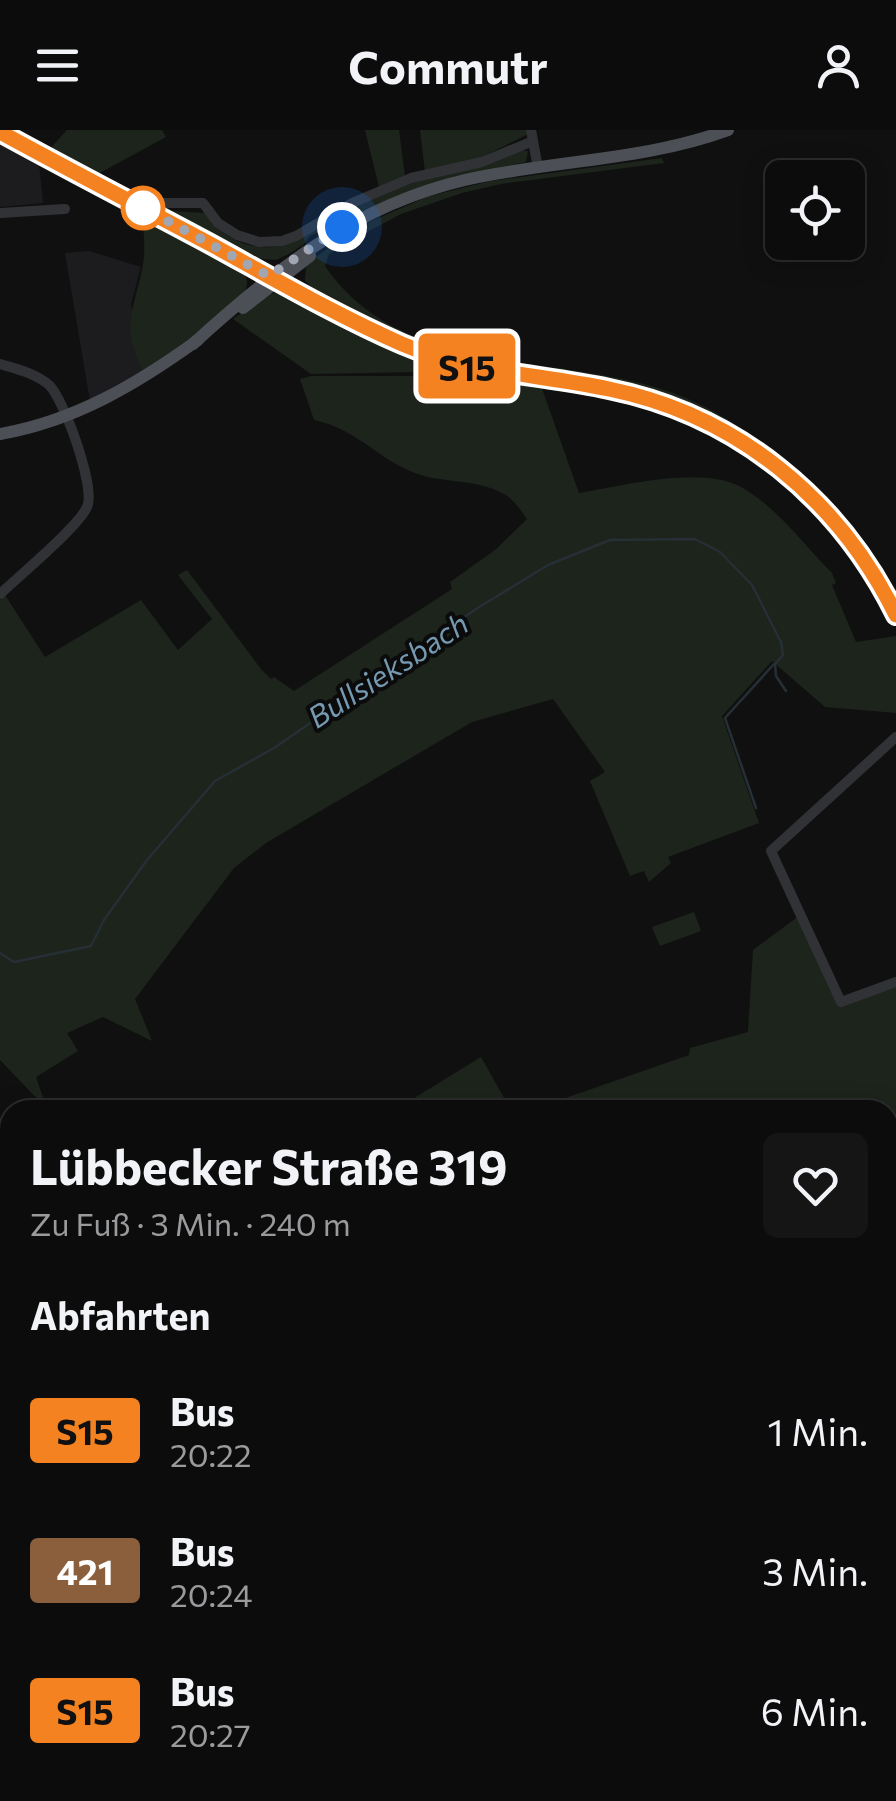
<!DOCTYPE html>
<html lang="de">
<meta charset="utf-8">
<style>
:root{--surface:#0c0c0d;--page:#151516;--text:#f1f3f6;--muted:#9a9b9d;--line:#2c2c2e}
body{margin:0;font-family:Commissioner,sans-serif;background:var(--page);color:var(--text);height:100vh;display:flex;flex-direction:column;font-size:38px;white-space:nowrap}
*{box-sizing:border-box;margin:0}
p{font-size:32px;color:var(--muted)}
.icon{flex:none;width:55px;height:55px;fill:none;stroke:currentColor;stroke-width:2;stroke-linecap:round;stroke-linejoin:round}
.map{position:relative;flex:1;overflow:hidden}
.sheet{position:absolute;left:0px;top:970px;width:898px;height:702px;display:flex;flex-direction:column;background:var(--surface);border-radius:30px 30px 0 0;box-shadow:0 5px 25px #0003,0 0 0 2px var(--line)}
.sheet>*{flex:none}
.badge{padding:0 20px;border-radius:8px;font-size:35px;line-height:65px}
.buttons{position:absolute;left:765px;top:30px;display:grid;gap:20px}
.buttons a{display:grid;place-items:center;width:100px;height:100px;border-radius:15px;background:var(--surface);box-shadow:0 5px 25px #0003,0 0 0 2px var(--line);font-size:50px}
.you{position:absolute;width:50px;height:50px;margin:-25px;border:8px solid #fff;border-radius:50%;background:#1a73e8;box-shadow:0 0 0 15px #1a73e833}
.map>.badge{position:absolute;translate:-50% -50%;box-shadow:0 0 0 5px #fff}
h2{padding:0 30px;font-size:38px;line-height:90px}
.round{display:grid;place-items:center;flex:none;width:105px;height:105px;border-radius:15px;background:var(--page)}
.headline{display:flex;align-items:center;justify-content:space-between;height:170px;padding:0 30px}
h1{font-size:48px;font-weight:700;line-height:75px}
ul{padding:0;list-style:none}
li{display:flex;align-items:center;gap:30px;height:140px;padding:0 30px}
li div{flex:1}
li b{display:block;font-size:38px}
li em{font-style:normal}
li .badge{min-width:110px;font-weight:700;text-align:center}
header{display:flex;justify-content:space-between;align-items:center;height:130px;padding:0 30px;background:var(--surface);font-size:45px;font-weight:700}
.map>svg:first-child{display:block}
</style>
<header><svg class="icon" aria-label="menu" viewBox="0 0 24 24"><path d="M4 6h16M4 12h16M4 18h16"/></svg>Commutr<svg class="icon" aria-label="person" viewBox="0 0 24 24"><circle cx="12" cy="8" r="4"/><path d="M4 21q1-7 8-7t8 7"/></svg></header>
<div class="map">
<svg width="896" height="1671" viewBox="0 0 896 1671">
<rect width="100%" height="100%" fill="#101011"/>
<g fill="#1c1c1e">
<path d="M 0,11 L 39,33 L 43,73 L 0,77 Z"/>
<path d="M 89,121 L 141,137 L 131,174 L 144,242 L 90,271 L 65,123 Z"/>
</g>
<g fill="#1c241c">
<path d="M 67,0 L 162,0 L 166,7 L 96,45 L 48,21 Z"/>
<path d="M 365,0 L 399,0 L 405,47 L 379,57 Z"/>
<path d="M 420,0 L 527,0 L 528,4 L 476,30 L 425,42 Z"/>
<path d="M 521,20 L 528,21 L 526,32 L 454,47 L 336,91 L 309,107 L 304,114 L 289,124 L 276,130 L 254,128 L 157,80 L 205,83 C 222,105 242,119 271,117 C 295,116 319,95 340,84 C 358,75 377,66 396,58 C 437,43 483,42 521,20 Z"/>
<path d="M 662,28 L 664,33 L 501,54 L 462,63 L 401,84 L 341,116 L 329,124 L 325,136 C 400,245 545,224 658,258 C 720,277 772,316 817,361 C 769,320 721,287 662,267 C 603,248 542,245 483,232 C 437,223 397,203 356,182 C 339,173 316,166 305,150 L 306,137 L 310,131 L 360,96 L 429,66 L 491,51 Z"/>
<path d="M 143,87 L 237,137 C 247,144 250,152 244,163 L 188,212 L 144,242 C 117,192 138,175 144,127 C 145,114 143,100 143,87 Z"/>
<path d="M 278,162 L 294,167 L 374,209 L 427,230 L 428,238 L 421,242 L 311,244 L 233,189 L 265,166 Z"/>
<path d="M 441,237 L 477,247 L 540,253 L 579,363 C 622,356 701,335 741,357 C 777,377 804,415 832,443 L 836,453 L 832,455 L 856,512 L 896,506 L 896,583 L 825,577 L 772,531 L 722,586 L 759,693 L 668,727 L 671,733 L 649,752 L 644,741 L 630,746 L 590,651 L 605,642 L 553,569 L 472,592 L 266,713 L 234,738 L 135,869 L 152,911 L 103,887 L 67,903 L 78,921 L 36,947 L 47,979 L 0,930 L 0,470 L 5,465 L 45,527 L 141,470 L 178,520 L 212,489 L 178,445 L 187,440 L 261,539 L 271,549 L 274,547 L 294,561 L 452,459 L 450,452 L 495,420 L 527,389 C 521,381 515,371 506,365 C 480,350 452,353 424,346 C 381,334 361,300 314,290 L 300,249 L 311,246 L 431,246 Z"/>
<path d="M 694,782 L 701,801 L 660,816 L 652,797 Z"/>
<path d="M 803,783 L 843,869 L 896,849 L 896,1020 L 888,1022 L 888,980 L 531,980 L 689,925 L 690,918 L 748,902 L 753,820 Z"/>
<path d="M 481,927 L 511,980 L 418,980 L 411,970 Z"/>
<path d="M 10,1577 L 10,1662 L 418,1663 L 413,1671 L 0,1671 L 0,1584 Z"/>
</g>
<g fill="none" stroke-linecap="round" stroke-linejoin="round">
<g stroke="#262f35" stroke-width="2.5">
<path d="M 756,678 L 725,588 L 774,534"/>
<path d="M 0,823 L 14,832 L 91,816 L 104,790 L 147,730 L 215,651 L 274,618 L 476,479 L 548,435 L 610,410 L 695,409 L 720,422 L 752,455 L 781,512 L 783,525 L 775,534 L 776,546 L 786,561"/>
<path d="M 320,1671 L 325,1662"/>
</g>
<g stroke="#313236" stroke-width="10">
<path d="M 531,0 L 538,38"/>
<path d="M 145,68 L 155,73 L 203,73 L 218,93 L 237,105 L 259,112 L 282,111 L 296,106 L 352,73 L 411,48 L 482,32 L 533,11"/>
<path d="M 0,83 L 65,79"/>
<path d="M 0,234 C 17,239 35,243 49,255 C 64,269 96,358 87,377 C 78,397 19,446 0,464"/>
<path d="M 896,607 L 771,721 L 841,872 L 896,852"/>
<path d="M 888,1032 L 896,1030"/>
<path d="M 0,1574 L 10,1568"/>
</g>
<g stroke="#4c4f55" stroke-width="12">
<path d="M 0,2 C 71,41 143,78 214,116 C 276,150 338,186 402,214 C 469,243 539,244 609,259 C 737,285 839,369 896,485"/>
<path d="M 243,178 L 310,126"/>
<path d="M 193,214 C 274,140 356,75 465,50 C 553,30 643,31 728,0"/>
<path d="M 0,304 C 75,291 137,254 198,210"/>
</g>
</g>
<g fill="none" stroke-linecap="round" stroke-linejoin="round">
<g stroke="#fff" stroke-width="22">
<path id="line" d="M 0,2 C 71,41 143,78 214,116 C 276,150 338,186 402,214 C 469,243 539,244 609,259 C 737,285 839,369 896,485"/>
</g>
<use href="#line" stroke="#f58220" stroke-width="15"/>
<path stroke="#a0a7b3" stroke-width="10" stroke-dasharray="0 18" d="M 143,78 L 140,76 L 269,146 L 342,97"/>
</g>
<circle fill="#fff" stroke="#f58220" stroke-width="5" cx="143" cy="78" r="20"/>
<g text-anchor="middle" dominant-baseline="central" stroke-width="8" stroke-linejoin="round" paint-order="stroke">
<g font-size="30" font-style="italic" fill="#7599b0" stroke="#0b0b0c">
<text transform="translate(387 539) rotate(-33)">Bullsieksbach</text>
</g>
</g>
</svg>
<div class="buttons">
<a><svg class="icon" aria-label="locate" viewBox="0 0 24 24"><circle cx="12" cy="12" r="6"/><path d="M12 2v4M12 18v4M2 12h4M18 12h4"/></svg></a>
</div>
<div class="you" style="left:342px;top:97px"></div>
<b class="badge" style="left:467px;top:236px;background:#f58220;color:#111">S15</b>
<section class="sheet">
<div class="headline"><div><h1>Lübbecker Straße 319</h1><p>Zu Fuß · 3 Min. · 240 m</p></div><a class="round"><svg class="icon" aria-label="heart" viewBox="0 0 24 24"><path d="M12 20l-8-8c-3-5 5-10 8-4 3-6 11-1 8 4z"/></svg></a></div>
<h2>Abfahrten</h2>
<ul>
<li><span class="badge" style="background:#f58220;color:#111">S15</span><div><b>Bus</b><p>20:22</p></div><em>1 Min.</em></li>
<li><span class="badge" style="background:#8b5e3c;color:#fff">421</span><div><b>Bus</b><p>20:24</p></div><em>3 Min.</em></li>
<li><span class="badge" style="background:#f58220;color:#111">S15</span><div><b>Bus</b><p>20:27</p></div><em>6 Min.</em></li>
</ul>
</section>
</div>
